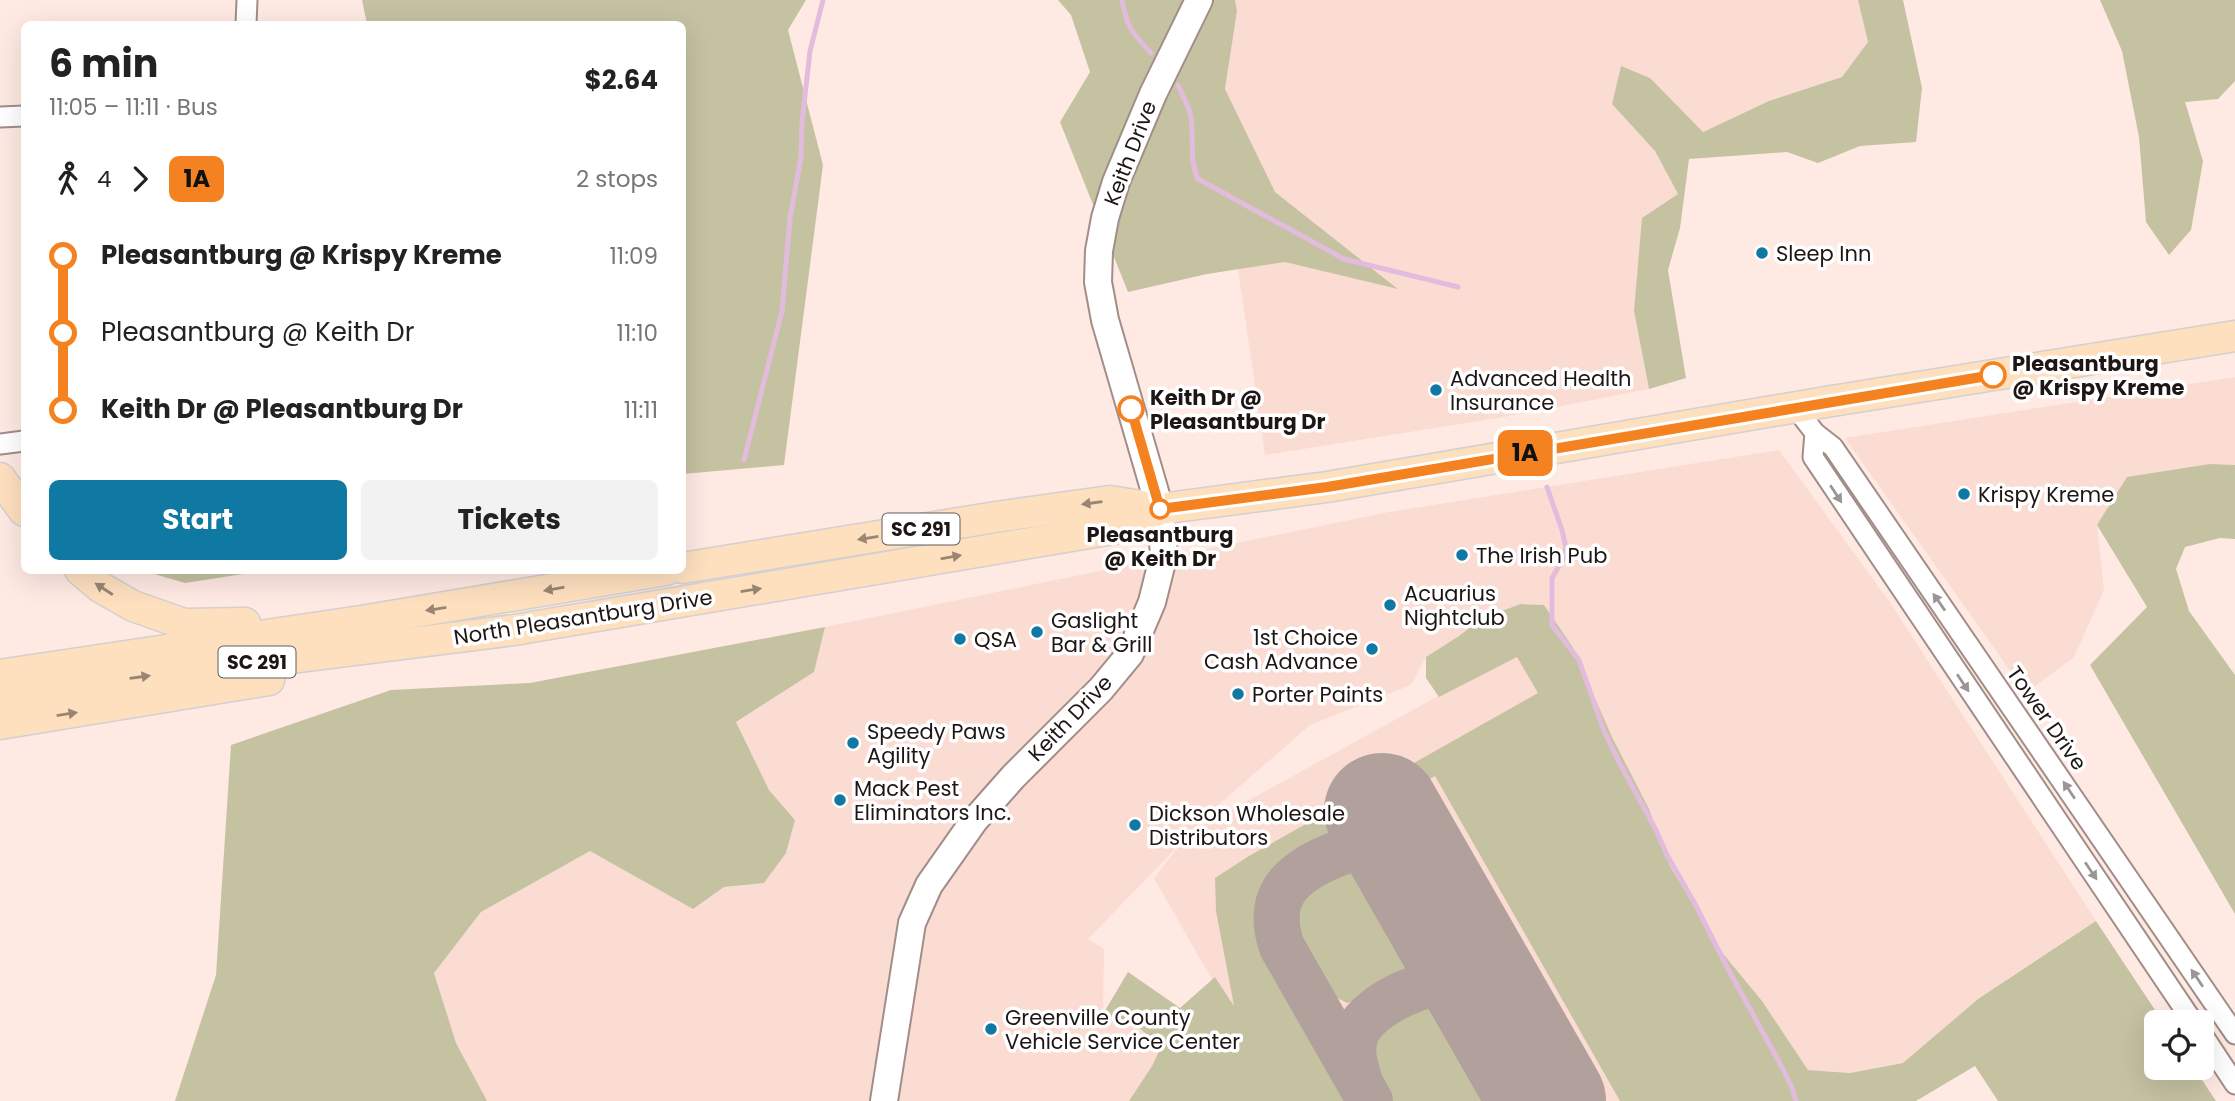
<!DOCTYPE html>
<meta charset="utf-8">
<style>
:root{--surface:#fff;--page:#f2f2f2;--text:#222;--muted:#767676;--accent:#0f78a3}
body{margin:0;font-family:Poppins,sans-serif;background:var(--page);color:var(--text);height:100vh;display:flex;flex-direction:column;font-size:26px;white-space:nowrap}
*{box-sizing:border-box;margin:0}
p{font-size:23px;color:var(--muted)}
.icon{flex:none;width:38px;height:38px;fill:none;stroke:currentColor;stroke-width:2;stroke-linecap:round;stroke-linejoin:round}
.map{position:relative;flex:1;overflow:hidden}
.sheet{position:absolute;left:21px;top:21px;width:665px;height:553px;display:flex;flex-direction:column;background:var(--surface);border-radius:10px;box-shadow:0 7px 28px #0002}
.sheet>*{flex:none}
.badge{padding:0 14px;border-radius:10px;font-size:24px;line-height:46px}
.controls{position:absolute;left:2144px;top:1010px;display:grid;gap:14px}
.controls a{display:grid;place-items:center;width:70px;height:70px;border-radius:10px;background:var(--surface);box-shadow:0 7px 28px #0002;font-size:35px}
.map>.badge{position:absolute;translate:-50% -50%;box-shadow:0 0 0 4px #fff}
.legs{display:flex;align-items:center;gap:10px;height:77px;padding:0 28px;font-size:23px}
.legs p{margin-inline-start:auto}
.headline{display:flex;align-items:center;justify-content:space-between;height:119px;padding:0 28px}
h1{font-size:38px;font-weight:700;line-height:52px}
.action{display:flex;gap:14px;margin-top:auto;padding:14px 28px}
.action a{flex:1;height:80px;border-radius:10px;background:var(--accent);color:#fff;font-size:28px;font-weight:700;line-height:80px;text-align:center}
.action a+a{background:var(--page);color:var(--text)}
ul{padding:0 28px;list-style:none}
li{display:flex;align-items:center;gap:24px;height:77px;font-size:26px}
li i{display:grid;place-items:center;width:10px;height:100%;margin:0 9px;background:currentColor}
li i::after{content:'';width:18px;height:18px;margin:-9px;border:5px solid;border-radius:50%;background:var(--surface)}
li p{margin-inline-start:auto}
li:first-child i{background:linear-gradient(#0000 50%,currentColor 0)}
li:last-child i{background:linear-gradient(currentColor 50%,#0000 0)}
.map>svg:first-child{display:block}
</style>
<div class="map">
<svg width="2235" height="1101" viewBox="0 0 2235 1101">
<rect width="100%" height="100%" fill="#ffe9e3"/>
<g fill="#fadcd3">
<path d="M 1235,0 L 1858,0 L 1868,42 L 1842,77 L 1769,101 L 1702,132 L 1650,79 L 1621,66 L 1612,104 L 1655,151 L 1678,194 L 1634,311 L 1649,389 L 1504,417 L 1265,455 L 1238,269 L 1285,262 L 1396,287 L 1275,192 L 1225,89 L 1237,12 Z"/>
<path d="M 2235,377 L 2235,465 L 2209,464 L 2097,525 L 2104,590 L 2074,657 L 2026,693 L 1845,438 Z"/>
<path d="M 1779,450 L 1891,604 L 2096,921 L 1978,999 L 1903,1063 L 1850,1073 L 1808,1070 L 1762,1001 L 1720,950 L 1670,866 L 1649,809 L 1612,737 L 1572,646 L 1544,605 L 1522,604 L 1482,618 L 1459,636 L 1426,657 L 1411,685 L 1310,725 L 1216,807 L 1193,831 L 1531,645 L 1789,1101 L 1281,1101 L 1154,878 L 1184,840 L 1088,939 L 1104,949 L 1103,1014 L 1136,1025 L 1161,1047 L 1152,1066 L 1129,1101 L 487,1101 L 456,1043 L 434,973 L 481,912 L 590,851 L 693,909 L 724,887 L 764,883 L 786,853 L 795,820 L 769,790 L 736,722 L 814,672 L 825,627 L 1389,512 Z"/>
</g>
<g fill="#c5c2a2">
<path d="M 362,0 L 806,0 L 788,30 L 823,165 L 784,465 L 683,474 L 682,24 L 367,24 Z"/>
<path d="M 1058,0 L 1235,0 L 1237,11 L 1225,89 L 1275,192 L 1398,289 L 1285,262 L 1207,274 L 1128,292 L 1060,122 L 1090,72 L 1071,15 Z"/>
<path d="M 1858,0 L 1903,0 L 1922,88 L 1916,142 L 1860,146 L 1818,163 L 1787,152 L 1689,159 L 1680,228 L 1668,270 L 1686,378 L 1649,389 L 1634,311 L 1642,218 L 1678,194 L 1655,151 L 1612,104 L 1621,66 L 1650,78 L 1703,132 L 1769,101 L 1842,77 L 1868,42 Z"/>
<path d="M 2100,0 L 2235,0 L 2235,81 L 2218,99 L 2185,102 L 2203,161 L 2191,230 L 2169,255 L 2146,222 L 2139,137 L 2122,51 Z"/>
<path d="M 2210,464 L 2235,465 L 2235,539 L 2220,538 L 2185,547 L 2176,569 L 2189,611 L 2235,675 L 2235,914 L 2090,665 L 2147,607 L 2097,525 L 2127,477 Z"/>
<path d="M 144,571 L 262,571 L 185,583 Z"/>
<path d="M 1521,604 L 1544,605 L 1572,646 L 1612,737 L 1649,809 L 1670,866 L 1720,950 L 1762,1001 L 1808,1070 L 1850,1073 L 1903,1063 L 1978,999 L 2096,921 L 2163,1022 L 2156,1022 L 2156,1068 L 2194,1068 L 2216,1101 L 1998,1101 L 1975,1066 L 1916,1101 L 1620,1101 L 1435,776 L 1300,853 C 1266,878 1256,892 1261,935 L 1354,1101 L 1129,1101 L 1152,1066 L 1161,1047 L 1136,1025 L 1103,1014 L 1128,972 L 1180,1008 L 1215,977 L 1234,1006 L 1216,911 L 1215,878 L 1249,856 L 1538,693 L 1517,657 L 1439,697 L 1426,678 L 1426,657 L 1459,636 L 1482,618 Z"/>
<path d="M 825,627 L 814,672 L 736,722 L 769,790 L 795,820 L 786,853 L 764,883 L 724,887 L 693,909 L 590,851 L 481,912 L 434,973 L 456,1043 L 487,1101 L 175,1101 L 216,975 L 231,745 L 391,690 L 530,683 Z"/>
<path d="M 1350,866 L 1408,969 C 1389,990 1373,995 1347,1003 L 1332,995 L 1313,969 L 1293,926 L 1295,907 L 1309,886 L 1326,875 Z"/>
<path d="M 1426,1001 L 1483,1101 L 1388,1101 C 1381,1088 1371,1075 1368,1061 C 1361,1028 1402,1009 1426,1001 Z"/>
</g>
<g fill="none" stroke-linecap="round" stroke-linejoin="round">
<g stroke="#e3bcdd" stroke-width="5">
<path d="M 1122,0 C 1127,27 1132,33 1151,53"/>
<path d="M 1178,85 C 1182,95 1189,106 1191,117 C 1194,138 1189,159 1198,179 L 1344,259 L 1458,287"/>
<path d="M 744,460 L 782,311 L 790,218 L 801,157 L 802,122 L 810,51 L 823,0"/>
<path d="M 1547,487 L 1562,530 L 1566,548 L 1563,559 L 1552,578 L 1552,625 L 1579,660 L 1604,731 L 1619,762 L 1656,830 L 1667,855 L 1695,904 L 1728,969 L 1783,1069 L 1792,1088 L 1796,1101"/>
</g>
<g stroke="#b2a09c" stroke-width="46">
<path d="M 1360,1082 C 1355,1066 1350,1051 1356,1034 C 1369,1003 1435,973 1468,985 C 1480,990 1487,1001 1496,1010"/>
<path d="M 1370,1101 L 1282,947 C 1265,898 1289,874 1332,856 C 1349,849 1366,842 1384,846 C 1397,849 1406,858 1415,868"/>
</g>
<path stroke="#b2a09c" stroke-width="116" d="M 1382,811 L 1548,1101"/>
<g stroke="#a28d88" stroke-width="23">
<g id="street">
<path d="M 246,24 L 247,0"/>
<path d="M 0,117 L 24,116"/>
<path d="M 1795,407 L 1815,433 L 1833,447 L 2235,1034"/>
<path d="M 1815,433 L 1813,457 L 2193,1022"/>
<path d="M 0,444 L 24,441"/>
<path d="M 2202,1034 L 2235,1084"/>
</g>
</g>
<g stroke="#a28d88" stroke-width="30">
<path id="secondary" d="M 884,1101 L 912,923 L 929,885 L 974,821 L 1013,777 L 1101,689 L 1130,654 L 1152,602 L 1164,554 L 1160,509 L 1105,320 L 1098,282 L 1099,251 L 1105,218 L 1116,182 L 1153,94 L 1199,0"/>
</g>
<g stroke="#d2d0d0" stroke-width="33">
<g id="primary">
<path d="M 0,478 L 24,511"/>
<path d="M 682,568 L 996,517 L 1110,501 L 1159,509"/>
<path d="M 80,570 L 100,587 L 133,606 L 184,624 L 245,623"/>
<path d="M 0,675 L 361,621 L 666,570"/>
<path d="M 0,698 L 171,673 L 514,630 L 1113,529 L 1160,509 L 1327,487 L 1826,402 L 2235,336"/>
<path d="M 0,724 L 269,680"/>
</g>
</g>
<use href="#street" stroke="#fff" stroke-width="19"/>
<use href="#secondary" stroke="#fff" stroke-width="26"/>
<use href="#primary" stroke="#fee0bf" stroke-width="30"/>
</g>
<defs><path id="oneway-solid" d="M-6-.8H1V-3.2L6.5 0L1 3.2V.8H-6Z" transform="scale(1.75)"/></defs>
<g fill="#999695">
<use href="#oneway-solid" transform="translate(1836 494) rotate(57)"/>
<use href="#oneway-solid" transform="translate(1939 602) rotate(-125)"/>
<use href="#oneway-solid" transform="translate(1963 683) rotate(56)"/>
<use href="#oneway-solid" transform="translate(2069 790) rotate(-124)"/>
<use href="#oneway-solid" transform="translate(2091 871) rotate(56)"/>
<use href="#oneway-solid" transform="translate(2197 978) rotate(-124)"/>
</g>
<g fill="#998572">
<use href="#oneway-solid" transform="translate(1092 503) rotate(172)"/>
<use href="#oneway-solid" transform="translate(868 538) rotate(171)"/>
<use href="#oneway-solid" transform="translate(951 557) rotate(-10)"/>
<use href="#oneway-solid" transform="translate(104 589) rotate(-147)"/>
<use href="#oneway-solid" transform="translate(554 589) rotate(170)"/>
<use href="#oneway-solid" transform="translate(751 590) rotate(-9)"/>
<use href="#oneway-solid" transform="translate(436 609) rotate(171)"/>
<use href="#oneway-solid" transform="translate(140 677) rotate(-8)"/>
<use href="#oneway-solid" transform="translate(67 714) rotate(-9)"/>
</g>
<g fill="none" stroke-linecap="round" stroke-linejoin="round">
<g stroke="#fff" stroke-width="16">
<path id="line-1" d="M 1131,409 L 1160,509 L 1327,487 L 1993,375"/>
</g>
<use href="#line-1" stroke="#f58220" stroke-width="10"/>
</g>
<g fill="#0f78a3" stroke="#fff" stroke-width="2.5">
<circle cx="1762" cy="253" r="7"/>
<circle cx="1436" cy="390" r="7"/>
<circle cx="1964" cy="494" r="7"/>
<circle cx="1462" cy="555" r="7"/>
<circle cx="1390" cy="605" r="7"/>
<circle cx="1037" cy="632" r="7"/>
<circle cx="960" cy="639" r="7"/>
<circle cx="1372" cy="649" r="7"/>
<circle cx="1238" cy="694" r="7"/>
<circle cx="853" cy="743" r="7"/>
<circle cx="840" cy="800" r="7"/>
<circle cx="1135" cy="825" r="7"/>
<circle cx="991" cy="1029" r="7"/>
</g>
<g fill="#fff" stroke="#f58220" stroke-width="3.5">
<circle cx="1993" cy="375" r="12"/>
<circle cx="1131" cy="409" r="12"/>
<circle cx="1160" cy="509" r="9"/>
</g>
<g text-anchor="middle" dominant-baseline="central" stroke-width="7" stroke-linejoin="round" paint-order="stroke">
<g fill="#fff" stroke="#615c5a" stroke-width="2">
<rect x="882.5" y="513.5" width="77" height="31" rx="5"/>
<rect x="218.5" y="646.5" width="77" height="31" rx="5"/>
</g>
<g font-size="19" font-weight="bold" fill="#1d1614">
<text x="921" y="529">SC 291</text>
<text x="257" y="662">SC 291</text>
</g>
<g font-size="21" fill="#1d1614" stroke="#fff">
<text transform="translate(1130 153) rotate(-69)">Keith Drive</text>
<text transform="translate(583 617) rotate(-9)">North Pleasantburg Drive</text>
<text transform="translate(1070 718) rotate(-46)">Keith Drive</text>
<text transform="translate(2047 718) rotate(55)">Tower Drive</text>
</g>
<g font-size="21" fill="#1d1614" stroke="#fff" text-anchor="start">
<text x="1776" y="253">Sleep Inn</text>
<text x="1450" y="378">Advanced Health<tspan x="1450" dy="24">Insurance</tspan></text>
<text x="1978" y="494">Krispy Kreme</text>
<text x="1476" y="555">The Irish Pub</text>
<text x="1404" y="593">Acuarius<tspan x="1404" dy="24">Nightclub</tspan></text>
<text x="1051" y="620">Gaslight<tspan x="1051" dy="24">Bar &amp; Grill</tspan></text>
<text x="1358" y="637" text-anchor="end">1st Choice<tspan x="1358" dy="24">Cash Advance</tspan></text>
<text x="974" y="639">QSA</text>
<text x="1252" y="694">Porter Paints</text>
<text x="867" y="731">Speedy Paws<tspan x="867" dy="24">Agility</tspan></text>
<text x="854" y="788">Mack Pest<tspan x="854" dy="24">Eliminators Inc.</tspan></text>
<text x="1149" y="813">Dickson Wholesale<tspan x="1149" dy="24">Distributors</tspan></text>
<text x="1005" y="1017">Greenville County<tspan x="1005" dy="24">Vehicle Service Center</tspan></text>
</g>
<g font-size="21" font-weight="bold" fill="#1d1614" stroke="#fff" text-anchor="start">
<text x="2012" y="363">Pleasantburg<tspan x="2012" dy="24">@ Krispy Kreme</tspan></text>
<text x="1150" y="397">Keith Dr @<tspan x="1150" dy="24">Pleasantburg Dr</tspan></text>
<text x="1160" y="534" text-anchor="middle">Pleasantburg<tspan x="1160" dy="24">@ Keith Dr</tspan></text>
</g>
</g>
</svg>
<div class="controls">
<a><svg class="icon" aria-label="locate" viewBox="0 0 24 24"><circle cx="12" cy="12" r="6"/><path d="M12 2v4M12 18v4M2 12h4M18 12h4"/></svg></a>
</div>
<b class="badge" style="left:1525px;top:453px;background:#f58220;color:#111">1A</b>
<section class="sheet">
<div class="headline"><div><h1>6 min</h1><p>11:05 – 11:11 · Bus</p></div><b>$2.64</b></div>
<div class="legs"><svg class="icon" aria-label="walk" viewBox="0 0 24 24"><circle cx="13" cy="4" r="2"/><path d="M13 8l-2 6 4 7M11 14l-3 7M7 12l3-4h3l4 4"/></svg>4<svg class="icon" aria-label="forward" viewBox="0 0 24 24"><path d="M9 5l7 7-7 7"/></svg><b class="badge" style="background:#f58220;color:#111">1A</b><p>2 stops</p></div>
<ul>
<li><i style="color:#f58220"></i><b>Pleasantburg @ Krispy Kreme</b><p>11:09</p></li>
<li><i style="color:#f58220"></i><span>Pleasantburg @ Keith Dr</span><p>11:10</p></li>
<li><i style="color:#f58220"></i><b>Keith Dr @ Pleasantburg Dr</b><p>11:11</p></li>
</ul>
<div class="action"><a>Start</a><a>Tickets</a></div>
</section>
</div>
